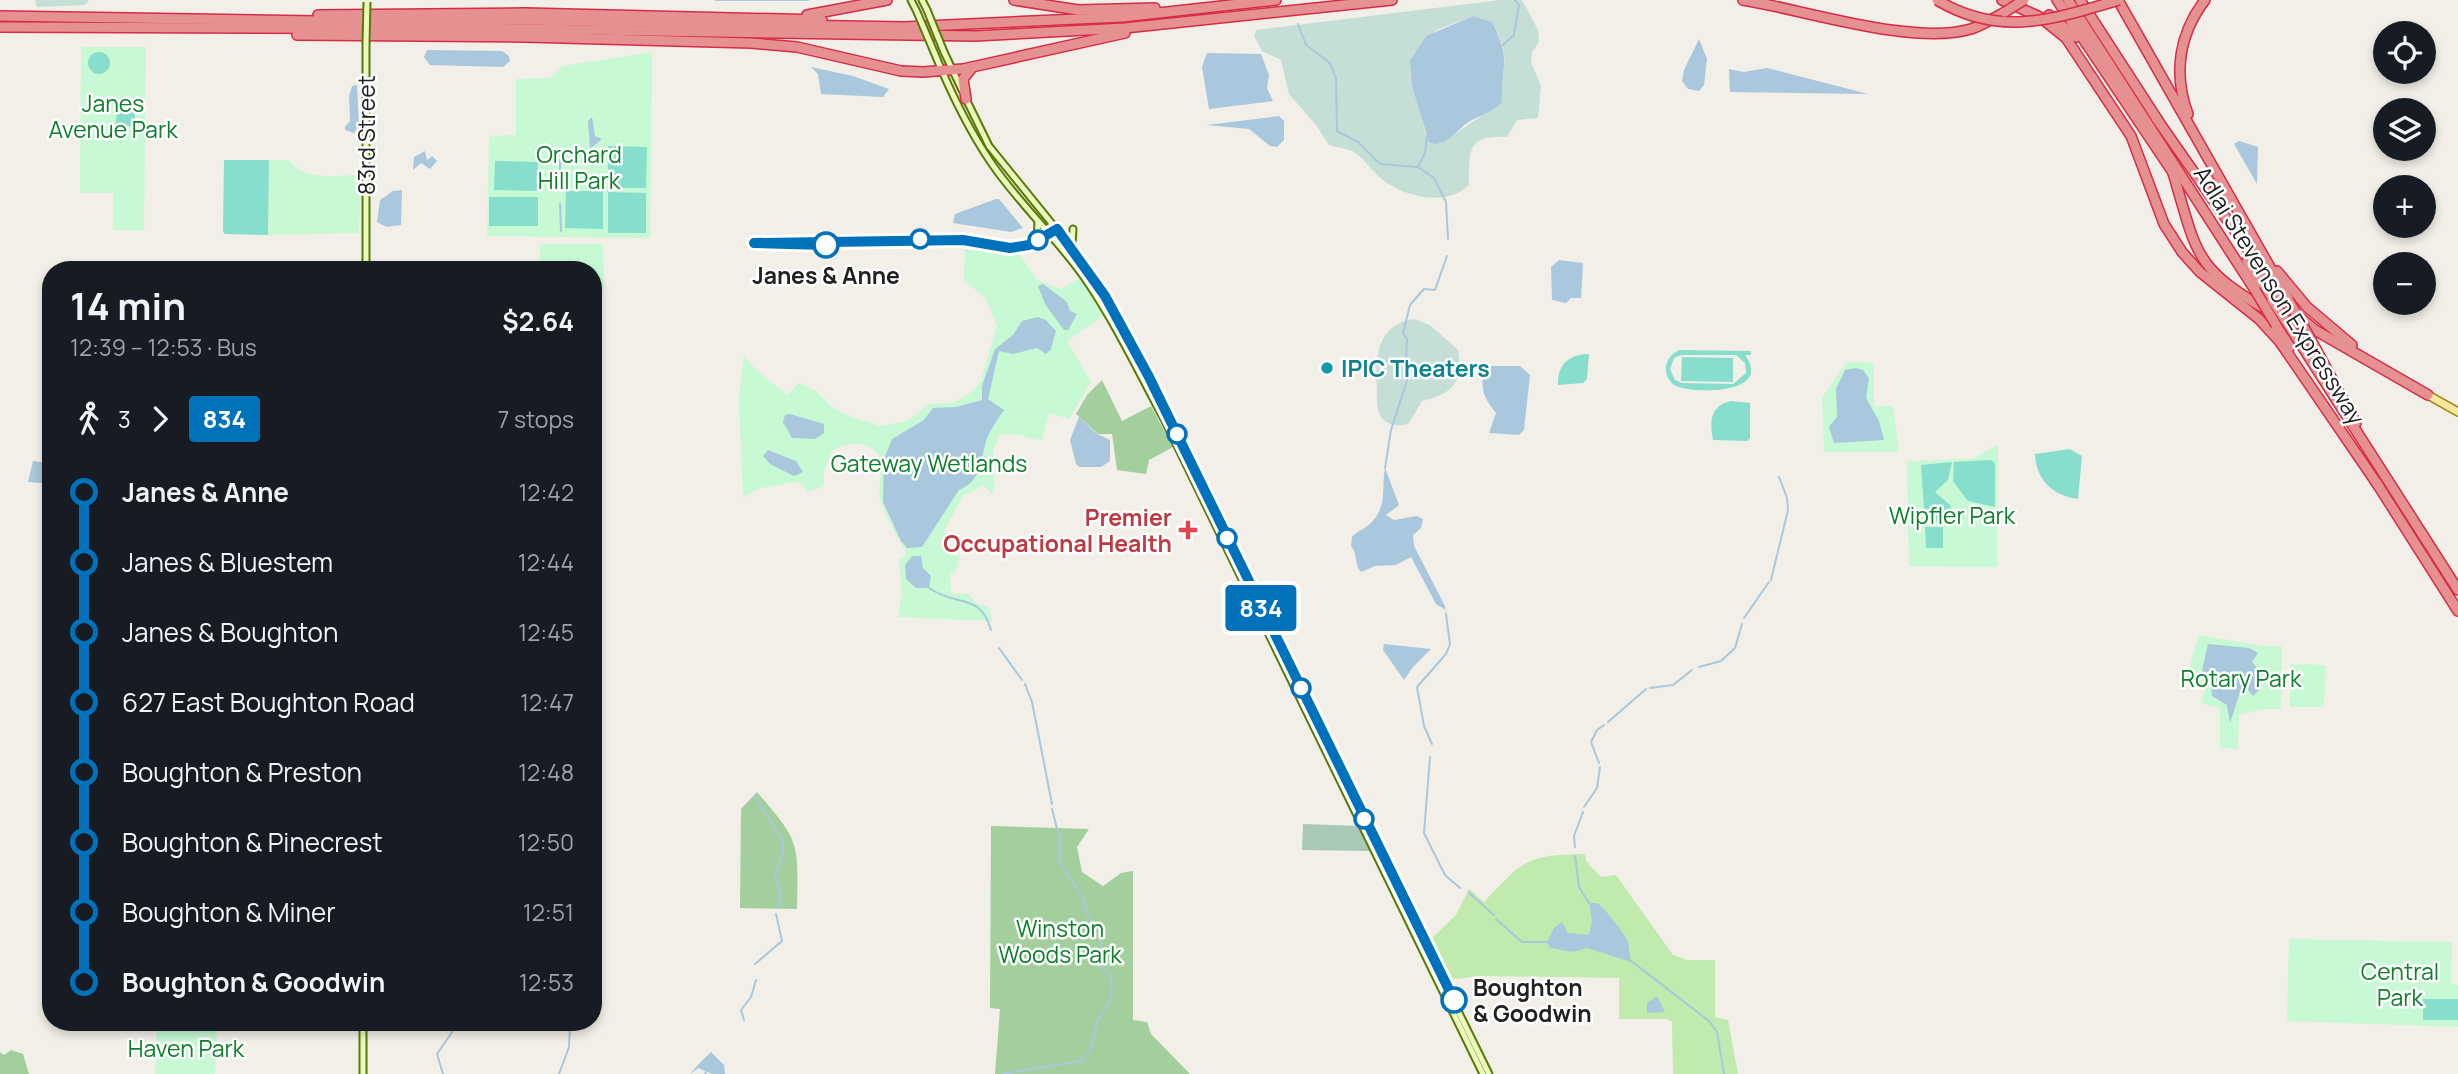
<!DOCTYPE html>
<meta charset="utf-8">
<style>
:root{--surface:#171b24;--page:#242831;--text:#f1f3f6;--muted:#9ea1a6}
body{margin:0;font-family:Manrope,sans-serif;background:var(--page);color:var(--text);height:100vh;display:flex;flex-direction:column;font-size:26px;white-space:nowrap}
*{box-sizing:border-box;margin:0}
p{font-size:23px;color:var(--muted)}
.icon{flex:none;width:38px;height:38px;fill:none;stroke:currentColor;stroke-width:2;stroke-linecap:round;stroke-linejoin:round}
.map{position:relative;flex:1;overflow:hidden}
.sheet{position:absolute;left:42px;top:261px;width:560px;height:770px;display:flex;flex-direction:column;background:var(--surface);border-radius:28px;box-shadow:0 4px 10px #0003}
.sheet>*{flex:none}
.badge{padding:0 14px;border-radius:5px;font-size:24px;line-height:46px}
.buttons{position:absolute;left:2373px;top:21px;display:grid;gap:14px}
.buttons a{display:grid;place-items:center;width:63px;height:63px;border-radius:50%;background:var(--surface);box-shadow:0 4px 10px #0003;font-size:35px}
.map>.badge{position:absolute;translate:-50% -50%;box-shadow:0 0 0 4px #fff}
.legs{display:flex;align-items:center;gap:10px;height:77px;padding:0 28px;font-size:23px}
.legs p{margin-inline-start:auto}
.overview{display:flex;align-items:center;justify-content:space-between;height:119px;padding:0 28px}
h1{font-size:38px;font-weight:700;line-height:52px}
ul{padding:0 28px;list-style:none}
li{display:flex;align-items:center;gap:24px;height:70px;font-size:26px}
li i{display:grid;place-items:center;width:10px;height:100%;margin:0 9px;background:currentColor}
li i::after{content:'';width:18px;height:18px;margin:-9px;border:5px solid;border-radius:50%;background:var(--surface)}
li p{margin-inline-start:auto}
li:first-child i{background:linear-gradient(#0000 50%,currentColor 0)}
li:last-child i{background:linear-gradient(currentColor 50%,#0000 0)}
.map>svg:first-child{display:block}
</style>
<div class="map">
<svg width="2458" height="1074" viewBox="0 0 2458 1074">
<rect width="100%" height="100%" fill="#f1efe7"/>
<path fill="#c1eaaf" d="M 1585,854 L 1586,861 L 1601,877 L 1616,875 L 1673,955 L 1688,960 L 1715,960 L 1715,1017 L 1728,1020 L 1738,1074 L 1673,1074 L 1672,1022 L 1667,1019 L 1619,1019 L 1619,978 L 1482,976 L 1446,980 L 1428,942 L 1456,915 L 1469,889 L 1484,902 C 1524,860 1526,855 1585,854 Z"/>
<g fill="#a3cf9d">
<path d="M 1102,380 L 1122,421 L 1151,406 L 1173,447 L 1149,460 L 1146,474 L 1117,470 L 1112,434 L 1098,434 L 1076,414 L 1087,395 Z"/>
<path d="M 757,792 C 801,843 798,842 797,909 L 740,908 L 741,809 Z"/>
<path d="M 991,826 L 1089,829 L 1077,847 L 1082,872 L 1103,886 L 1121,873 L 1133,871 L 1133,1020 L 1147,1022 L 1151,1034 L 1190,1074 L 995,1074 L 1000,1009 L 990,1008 Z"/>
<path d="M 11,1050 L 23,1054 L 29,1074 L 0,1074 L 0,1052 L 4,1055 Z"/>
</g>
<g fill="#c5dfd7" fill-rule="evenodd">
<path d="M 35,0 L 89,0 L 85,5 L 37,7 Z"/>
<path d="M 1500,0 L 1522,0 L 1538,30 L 1539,42 L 1532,52 L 1531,62 L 1541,86 L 1538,118 L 1517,120 L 1507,137 C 1464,135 1470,153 1469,185 C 1449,206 1409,198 1387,183 C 1375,176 1367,161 1355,153 C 1348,148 1337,148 1329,145 L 1316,125 L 1289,94 L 1281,60 L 1262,51 L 1254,36 L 1256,30 ZM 1473,16 L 1492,22 C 1513,61 1501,63 1502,102 L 1440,144 L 1426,135 L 1410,72 L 1436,30 Z"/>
<path d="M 1414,319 L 1430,325 L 1458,350 C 1464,383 1452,394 1422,401 L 1409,423 C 1400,428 1385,425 1380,415 C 1376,407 1377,396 1377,387 C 1375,356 1377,325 1414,319 Z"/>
</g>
<path fill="#a9c9b4" d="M 1303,824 L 1359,826 L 1371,851 L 1302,850 Z"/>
<g fill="#c6f9d4">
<path d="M 81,47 L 146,47 L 144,230 L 113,230 L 113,193 L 80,193 Z"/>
<path d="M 652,52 L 650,238 L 487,236 L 489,136 L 516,135 L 516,79 L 550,78 L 563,66 Z"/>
<path d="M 269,160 L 289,160 C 304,182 337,175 361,175 L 359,233 L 268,235 Z"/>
<path d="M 540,244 L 603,244 L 604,290 L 593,290 L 593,270 L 540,269 Z"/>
<path d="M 965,248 L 1020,255 L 1037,280 L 1061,289 L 1080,278 L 1103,316 L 1067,341 L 1091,382 L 1069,419 L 1049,413 L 1042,440 C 1024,439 1023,432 1000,435 C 984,465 1000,469 992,494 L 983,485 L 963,496 L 945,529 L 943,552 L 960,556 L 955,573 L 950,573 L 951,594 L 968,594 L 977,604 L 988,607 L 992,621 L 898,617 L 902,595 L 899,558 L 906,556 L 906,552 C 897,535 887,520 881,502 C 877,489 881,482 881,469 C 883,441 849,439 832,451 L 824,470 L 824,486 L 808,492 L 802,484 L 795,482 L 760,488 L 743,497 L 739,400 L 744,355 L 756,370 L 787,395 L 799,383 L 816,391 L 832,407 L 846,415 L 880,426 L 907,421 L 930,404 L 953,403 L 969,394 L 980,383 L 997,326 L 986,298 L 964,281 Z"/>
<path d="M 1847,362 L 1874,363 L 1874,406 L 1893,406 L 1899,452 L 1824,452 L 1822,398 Z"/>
<path d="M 1998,444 L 1997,567 L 1909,566 L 1907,461 L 1974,459 Z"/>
<path d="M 2199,635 L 2263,646 L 2282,646 L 2281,709 L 2262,709 L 2239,715 L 2238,749 L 2220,748 L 2220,708 L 2201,703 L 2206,687 L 2185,681 Z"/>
<path d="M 2290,664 L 2326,665 L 2324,707 L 2290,707 Z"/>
<path d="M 2289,939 L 2452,942 L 2451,983 L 2458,985 L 2458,1027 L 2287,1021 Z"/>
<path d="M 157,1022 L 217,1022 L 215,1074 L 155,1074 Z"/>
</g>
<g fill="#87decc" fill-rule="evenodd">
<circle cx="99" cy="63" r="11"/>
<path d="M 124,106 L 135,108 L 135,126 L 115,126 L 117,113 Z"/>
<path d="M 608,146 L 647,147 L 646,188 L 608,188 Z"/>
<path d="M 224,160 L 269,160 L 268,235 L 225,234 L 223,232 Z"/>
<path d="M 495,161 L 538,162 L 537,191 L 494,190 Z"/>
<path d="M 566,191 L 603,191 L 603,229 L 565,228 Z"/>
<path d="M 608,192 L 646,193 L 646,233 L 608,233 Z"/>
<rect x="489" y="197" width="49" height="29"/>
<path d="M 1680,350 L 1751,351 L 1751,355 L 1745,355 C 1775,396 1688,394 1674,385 C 1668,380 1665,373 1666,366 C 1668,358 1672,353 1680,350 ZM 1681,355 L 1736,355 L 1745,363 L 1746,373 L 1733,384 L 1682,383 L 1675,380 L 1670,369 L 1674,358 Z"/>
<path d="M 1589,354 L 1587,379 L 1583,383 L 1558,385 C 1557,365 1569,354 1589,354 Z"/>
<path d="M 1682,357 L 1733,358 L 1733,382 L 1681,381 Z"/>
<path d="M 1731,401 L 1750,403 L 1750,438 L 1747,441 L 1713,440 C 1710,422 1709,406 1731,401 Z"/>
<path d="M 2070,449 L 2082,456 L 2078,499 C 2053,496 2036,480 2035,454 Z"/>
<path d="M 1991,460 L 1995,463 L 1995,507 L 1968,501 L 1953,481 L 1954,462 Z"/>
<path d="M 1952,462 L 1948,480 L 1935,492 L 1951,506 L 1954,521 L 1925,522 L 1921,465 Z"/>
<path d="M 1925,527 L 1943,527 L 1943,548 L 1926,548 Z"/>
<rect x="2423" y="999" width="35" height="21"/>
</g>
<g fill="#a9c8dd">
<path d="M 1473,16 L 1492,22 C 1512,62 1501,63 1502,102 C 1492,112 1484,114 1472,120 C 1458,127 1451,144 1434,144 L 1429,142 L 1412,86 L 1410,61 L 1426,36 Z"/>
<path d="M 1699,39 L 1707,59 L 1704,85 L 1699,91 L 1688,89 L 1682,81 L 1684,70 Z"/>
<path d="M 427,50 L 502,51 L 509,56 L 510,61 L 503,67 L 430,65 L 424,57 Z"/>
<path d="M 1207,53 L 1261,54 L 1269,75 L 1267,88 L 1273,101 L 1209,109 L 1202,67 Z"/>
<path d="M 811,67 L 853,76 L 889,89 L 883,97 L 821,94 L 818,74 Z"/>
<path d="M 1767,68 L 1868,94 L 1730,92 L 1729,69 L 1744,72 Z"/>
<path d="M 357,85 L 359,125 L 354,133 L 345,130 L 345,127 L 350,121 L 349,96 L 352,86 Z"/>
<path d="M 1279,116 L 1284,121 L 1284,140 L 1277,147 L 1270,146 L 1249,129 L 1207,125 Z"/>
<path d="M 592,117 L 595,136 L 602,139 L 590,149 L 588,121 Z"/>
<path d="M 2239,141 L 2258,147 L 2257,184 L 2234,144 Z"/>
<path d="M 425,151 L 427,160 L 432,156 L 437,161 L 430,169 L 421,163 L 413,170 L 414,157 Z"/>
<path d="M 402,190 L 401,225 L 387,227 L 377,222 L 380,200 L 393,191 Z"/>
<path d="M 996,199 L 999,199 L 1023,228 L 1011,232 L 953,223 L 955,214 Z"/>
<path d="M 1559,260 L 1583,263 L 1581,298 L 1571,298 L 1566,303 L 1552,300 L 1551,267 Z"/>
<path d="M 1043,284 L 1067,302 L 1070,311 L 1077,314 L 1068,330 L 1064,330 L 1045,304 L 1038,286 Z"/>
<path d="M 1038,317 L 1046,320 L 1056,331 L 1051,349 L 1046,354 L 1037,348 L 1013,354 L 999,351 L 988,399 L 1004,410 C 999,417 993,426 989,434 C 979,454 986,479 959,490 L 922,547 L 907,548 L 901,541 L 883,502 L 884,459 L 892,439 L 924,420 L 933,408 L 956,407 L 982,400 L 982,386 L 995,349 L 1013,335 L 1022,321 Z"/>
<path d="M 1490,366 L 1520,366 L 1530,375 L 1524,430 L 1519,435 L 1489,433 L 1496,413 C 1484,398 1480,390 1484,370 Z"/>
<path d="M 1856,368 L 1863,370 L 1869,378 L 1866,398 L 1879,421 L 1884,440 L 1834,443 L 1829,427 L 1837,417 L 1836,389 L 1845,370 Z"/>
<path d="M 790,414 L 824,424 L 824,433 L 815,439 L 792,438 L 783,422 L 785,415 Z"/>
<path d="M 1079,417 L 1097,434 L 1110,440 L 1110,461 L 1101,467 L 1079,467 L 1076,464 L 1070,440 Z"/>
<path d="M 768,450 L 796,461 L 803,472 L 794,476 L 770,464 L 763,456 Z"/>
<path d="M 33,461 L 49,463 L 51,484 L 28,482 Z"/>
<path d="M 1385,468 L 1399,505 L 1386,515 L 1394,520 L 1417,516 L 1423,519 L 1421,528 L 1413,535 L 1414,546 L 1445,606 L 1446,614 L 1446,610 L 1436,604 L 1411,557 L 1396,565 L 1375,566 L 1361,572 C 1354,564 1358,554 1351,546 L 1352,537 C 1357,531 1365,529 1371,523 C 1388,505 1381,490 1385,468 Z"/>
<path d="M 912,556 L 921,556 L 923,568 L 931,576 L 929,588 L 916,588 L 906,579 L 905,565 Z"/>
<path d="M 1384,644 L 1431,649 L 1413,667 L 1404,680 L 1383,650 Z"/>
<path d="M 2208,644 L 2249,648 L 2258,653 L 2252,662 L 2259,670 L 2260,689 L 2253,696 L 2247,689 L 2241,689 L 2230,723 L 2227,705 L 2212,696 L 2211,682 L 2201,675 Z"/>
<path d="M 1589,903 L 1597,903 C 1604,907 1623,932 1627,940 C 1630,946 1629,957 1631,962 L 1587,948 L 1573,952 L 1550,948 L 1547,942 L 1554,928 L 1562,922 L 1568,933 L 1589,935 L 1592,921 Z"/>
<path d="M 1657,996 L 1665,1012 L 1647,1013 L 1647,1003 Z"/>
<path d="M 711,1052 L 724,1065 L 725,1074 L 712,1074 L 698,1068 L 691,1074 C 692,1070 707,1056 711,1052 Z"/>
</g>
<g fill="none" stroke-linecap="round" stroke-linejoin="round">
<g stroke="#a9c8dd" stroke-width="2">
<path d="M 716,0 L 808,0"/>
<path d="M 1298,24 L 1306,45 L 1330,63 L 1336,78 L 1337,131 L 1358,142 L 1380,164 L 1418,167 L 1434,178 L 1446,202 L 1448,239"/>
<path d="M 1503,45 L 1514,35 L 1519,5 L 1515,0"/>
<path d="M 1418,167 L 1425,153 L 1427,136"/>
<path d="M 560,180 L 560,151"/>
<path d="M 560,204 L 561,231"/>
<path d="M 1385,468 L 1391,430 L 1412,365 L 1406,361 L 1407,339 L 1403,333 L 1410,305 L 1424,289 L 1435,290 L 1447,256"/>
<path d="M 1771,580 L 1788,510 L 1787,498 L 1779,477"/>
<path d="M 929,588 C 958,608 980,592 991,630"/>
<path d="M 1744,618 L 1769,582"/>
<path d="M 999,648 L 1022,680"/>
<path d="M 1699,667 L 1721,661 L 1735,648 L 1742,624"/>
<path d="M 1025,684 L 1032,702 L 1052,804"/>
<path d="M 1650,688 L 1673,685 L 1692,670"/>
<path d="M 1608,722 L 1646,689"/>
<path d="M 1432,744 L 1424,726 L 1417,687 L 1446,654 L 1450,644 L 1446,614"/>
<path d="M 1430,757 L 1424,833 L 1445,875 L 1460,888"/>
<path d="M 1599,763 L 1591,742 L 1597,730 L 1604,725"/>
<path d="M 754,796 L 783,841 L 783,855 L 775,875 L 781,898 L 777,908"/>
<path d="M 1584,807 L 1597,788 L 1600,767"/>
<path d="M 1575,847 L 1574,836 L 1583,812"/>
<path d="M 1575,856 L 1579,887 L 1589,903"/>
<path d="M 1469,893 L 1494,915"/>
<path d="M 1496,919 L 1522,942 L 1547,942"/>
<path d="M 1630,960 L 1709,1021 L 1717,1032 L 1724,1074"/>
<path d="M 755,964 L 782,941 L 776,914"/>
<path d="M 744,1020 L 741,1010 L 751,997 L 756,980"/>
<path d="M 443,1074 L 437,1054 L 459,1022"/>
<path d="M 559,1074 L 569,1047 L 570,1022"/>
<path d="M 705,1074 L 706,1072"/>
<path d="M 1002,1074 L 1080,1061 L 1090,1051 L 1098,1021 L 1112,997 L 1111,974 L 1101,968 L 1097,959 L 1101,946 L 1100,928 L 1088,916 L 1082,896 L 1059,862 L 1060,840 L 1052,809"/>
</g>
<g stroke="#587907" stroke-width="9">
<g id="secondary">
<path d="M 911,0 L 917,12"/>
<path d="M 922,0 L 927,10"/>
<path d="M 934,52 C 950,91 968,129 992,164 C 1020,205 1058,239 1086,280 C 1116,324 1139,373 1164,419 L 1483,1074"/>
<path d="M 944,52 L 962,90"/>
<path d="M 966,99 L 989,146 L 1083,262 L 1117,316 L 1156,391 L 1369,829"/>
<path d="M 1037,241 L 1038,222"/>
<path d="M 1072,245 L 1073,229"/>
<path d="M 366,270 L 366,44"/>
<path d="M 1378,848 L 1489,1074"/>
<path d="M 363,1074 L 363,1022"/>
</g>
</g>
<g stroke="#9b8402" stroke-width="10">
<path id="primary" d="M 2428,395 L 2458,412"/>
</g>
<g stroke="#d92a46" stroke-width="12">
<g id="motorway">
<path d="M 1014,0 L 1078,10 L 1155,8"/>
<path d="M 1743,0 C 1805,10 1913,46 1971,29 C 1983,25 1994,18 2005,12"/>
<path d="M 2002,0 L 2040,17 L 2066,38 L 2131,136 L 2164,224 L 2182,252 L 2200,272 L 2259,319 L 2280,342 L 2378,485"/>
<path d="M 2057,0 L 2174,174"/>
<path d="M 2068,0 L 2255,290"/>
<path d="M 2080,0 L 2159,122"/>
<path d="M 2118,0 L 2288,299"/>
<path d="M 318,15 L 525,13 L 822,20"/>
<path d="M 807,15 L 887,0"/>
<path d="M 2049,15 L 2076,37"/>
<path d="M 0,16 L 379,22 L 525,20 L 904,27 L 1122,17 L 1276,0"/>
<path d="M 0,27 L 525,29 L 975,36 L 1125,28 L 1392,0"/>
<path d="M 297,35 L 525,37 L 751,43 L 797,47 L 901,71 L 923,72 L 963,69 L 1125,33"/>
<path d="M 966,99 L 963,79 L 971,69"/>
<path d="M 2188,114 C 2173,74 2179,34 2205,0"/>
<path d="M 2156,118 L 2288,307 L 2315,330 L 2428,395"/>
<path d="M 2173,173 C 2197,253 2193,268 2269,311"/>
<path d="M 2247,261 L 2272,300"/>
<path d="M 2277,271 L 2307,307 L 2352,345"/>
<path d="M 2276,325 L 2290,347"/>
<path d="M 2293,332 L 2458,590"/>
<path d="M 2311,340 L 2356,423"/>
<path d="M 2376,482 L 2458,611"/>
</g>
</g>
<use href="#secondary" stroke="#ebf9bd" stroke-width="5"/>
<use href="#primary" stroke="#fbe5a3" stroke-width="7"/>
<use href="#motorway" stroke="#e69191" stroke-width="9"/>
<g stroke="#587907" stroke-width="9" stroke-linecap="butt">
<g id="secondary-bridge">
<path d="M 927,10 L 944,52"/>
<path d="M 917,12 L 934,52"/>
<path d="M 366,44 L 367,2"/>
</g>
</g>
<g stroke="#d92a46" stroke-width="12" stroke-linecap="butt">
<g id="motorway-bridge">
<path d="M 1937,0 C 2000,38 2054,19 2119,0"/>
<path d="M 2005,12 L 2024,0"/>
<path d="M 2255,290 L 2276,325"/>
<path d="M 2272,300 L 2293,332"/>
<path d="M 2289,301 L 2311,340"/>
</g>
</g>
<use href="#secondary-bridge" stroke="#ebf9bd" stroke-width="5"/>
<use href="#motorway-bridge" stroke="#e69191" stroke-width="9"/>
</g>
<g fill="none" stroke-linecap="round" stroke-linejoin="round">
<g stroke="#fff" stroke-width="16">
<path id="line-1" d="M 826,245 L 754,243 L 963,240 L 1010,248 L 1029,245 L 1057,229 L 1105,296 L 1149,377 L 1454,1000"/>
</g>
<use href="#line-1" stroke="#0072bc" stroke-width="10"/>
</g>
<g fill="#fff" stroke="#0072bc" stroke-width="3.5">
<circle cx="920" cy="239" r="9"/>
<circle cx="1038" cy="240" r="9"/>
<circle cx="826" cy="245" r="12"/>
<circle cx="1177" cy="434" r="9"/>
<circle cx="1227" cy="538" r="9"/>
<circle cx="1301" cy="688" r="9"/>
<circle cx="1364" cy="819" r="9"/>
<circle cx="1454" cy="1000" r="12"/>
</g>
<circle fill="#0f9aa8" stroke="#fff" stroke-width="2.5" cx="1327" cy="368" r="7"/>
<path fill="#e0444e" stroke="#fff" stroke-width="2.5" d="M1184.5 519.5h7v7h7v7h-7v7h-7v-7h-7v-7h7z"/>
<g text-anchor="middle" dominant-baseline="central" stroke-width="5" stroke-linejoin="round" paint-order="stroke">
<g font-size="23" fill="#0e802c" stroke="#fff">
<text x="113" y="103">Janes<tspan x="113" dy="26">Avenue Park</tspan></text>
<text x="579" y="154">Orchard<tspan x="579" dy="26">Hill Park</tspan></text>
<text x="929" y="463">Gateway Wetlands</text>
<text x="1952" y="515">Wipfler Park</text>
<text x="2241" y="678">Rotary Park</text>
<text x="1060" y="928">Winston<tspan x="1060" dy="26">Woods Park</tspan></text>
<text x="2400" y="971">Central<tspan x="2400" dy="26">Park</tspan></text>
<text x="186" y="1048">Haven Park</text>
</g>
<g font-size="23" fill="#212121" stroke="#fff">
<text transform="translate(366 135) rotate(-90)">83rd Street</text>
<text transform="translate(2280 295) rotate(58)">Adlai Stevenson Expressway</text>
</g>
<g font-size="23" font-weight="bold" fill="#212121" stroke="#fff">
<text x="826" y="275">Janes &amp; Anne</text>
<text x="1473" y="987" text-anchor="start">Boughton<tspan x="1473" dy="26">&amp; Goodwin</tspan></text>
</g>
<g font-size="23" font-weight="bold" fill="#0d838f" stroke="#fff" text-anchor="start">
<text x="1341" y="368">IPIC Theaters</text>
</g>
<g font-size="23" font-weight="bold" fill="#be3a42" stroke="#fff" text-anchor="end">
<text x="1172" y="517">Premier<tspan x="1172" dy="26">Occupational Health</tspan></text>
</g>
</g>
</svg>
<div class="buttons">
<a><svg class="icon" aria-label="locate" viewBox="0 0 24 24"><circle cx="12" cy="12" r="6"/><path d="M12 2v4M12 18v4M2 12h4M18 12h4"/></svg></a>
<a><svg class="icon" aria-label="layers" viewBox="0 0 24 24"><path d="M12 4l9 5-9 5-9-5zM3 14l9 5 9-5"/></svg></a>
<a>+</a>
<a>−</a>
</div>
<b class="badge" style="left:1261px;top:608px;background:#0072bc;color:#fff">834</b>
<section class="sheet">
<div class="overview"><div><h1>14 min</h1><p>12:39 – 12:53 · Bus</p></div><b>$2.64</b></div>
<div class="legs"><svg class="icon" aria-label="walk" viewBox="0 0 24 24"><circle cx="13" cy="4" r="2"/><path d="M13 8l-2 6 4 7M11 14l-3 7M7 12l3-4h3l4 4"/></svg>3<svg class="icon" aria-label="forward" viewBox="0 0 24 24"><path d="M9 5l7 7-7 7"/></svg><b class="badge" style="background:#0072bc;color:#fff">834</b><p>7 stops</p></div>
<ul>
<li><i style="color:#0072bc"></i><b>Janes &amp; Anne</b><p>12:42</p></li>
<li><i style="color:#0072bc"></i><span>Janes &amp; Bluestem</span><p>12:44</p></li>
<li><i style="color:#0072bc"></i><span>Janes &amp; Boughton</span><p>12:45</p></li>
<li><i style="color:#0072bc"></i><span>627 East Boughton Road</span><p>12:47</p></li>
<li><i style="color:#0072bc"></i><span>Boughton &amp; Preston</span><p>12:48</p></li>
<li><i style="color:#0072bc"></i><span>Boughton &amp; Pinecrest</span><p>12:50</p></li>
<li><i style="color:#0072bc"></i><span>Boughton &amp; Miner</span><p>12:51</p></li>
<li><i style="color:#0072bc"></i><b>Boughton &amp; Goodwin</b><p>12:53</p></li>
</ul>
</section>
</div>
